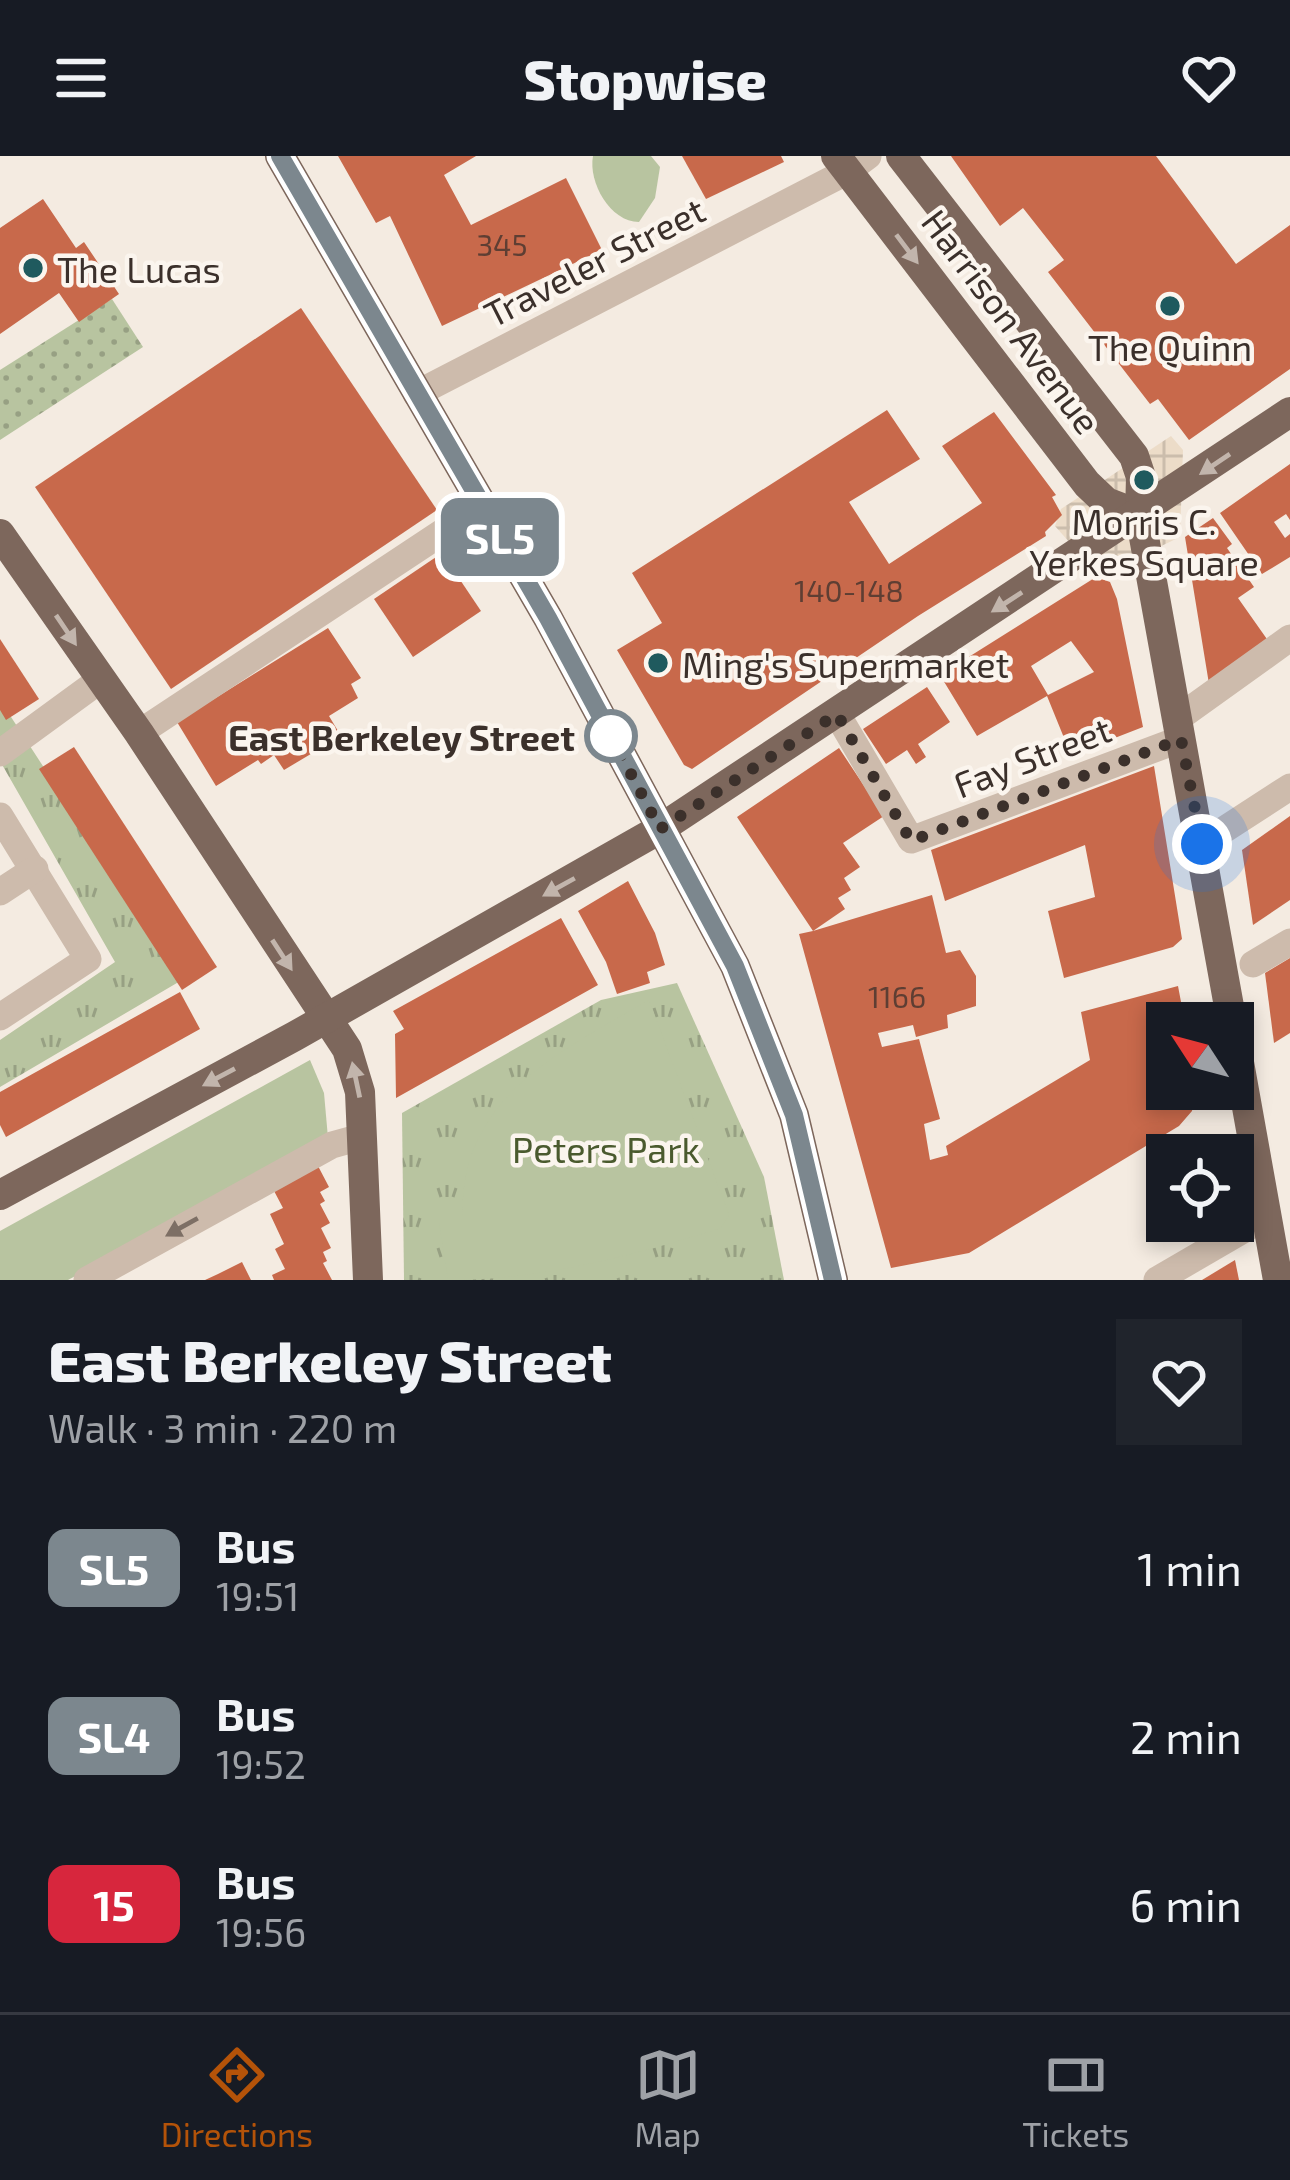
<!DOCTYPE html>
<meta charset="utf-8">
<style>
:root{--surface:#171b24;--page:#20242c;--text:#f1f3f6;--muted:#9ea1a6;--line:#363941;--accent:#b45309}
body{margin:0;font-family:"Exo 2",sans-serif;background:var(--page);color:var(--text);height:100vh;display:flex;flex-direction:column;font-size:45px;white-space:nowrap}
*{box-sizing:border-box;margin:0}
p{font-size:39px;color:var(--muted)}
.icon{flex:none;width:66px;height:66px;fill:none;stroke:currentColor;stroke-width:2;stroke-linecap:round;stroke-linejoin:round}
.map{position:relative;height:1124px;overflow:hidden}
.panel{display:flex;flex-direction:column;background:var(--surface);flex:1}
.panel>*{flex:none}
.badge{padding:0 24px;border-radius:18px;font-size:42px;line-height:78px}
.needle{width:78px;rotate:306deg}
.controls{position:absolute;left:1146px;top:846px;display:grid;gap:24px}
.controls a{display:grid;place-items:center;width:108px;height:108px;border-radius:0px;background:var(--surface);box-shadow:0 6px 18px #0003;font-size:60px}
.you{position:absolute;width:60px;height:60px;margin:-30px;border:9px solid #fff;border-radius:50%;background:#1a73e8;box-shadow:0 0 0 18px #1a73e833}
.map>.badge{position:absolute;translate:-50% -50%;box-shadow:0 0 0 6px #fff}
.round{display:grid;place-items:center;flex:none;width:126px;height:126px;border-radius:0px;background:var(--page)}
.summary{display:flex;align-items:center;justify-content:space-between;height:204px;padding:0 48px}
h1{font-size:57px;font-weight:800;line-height:90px}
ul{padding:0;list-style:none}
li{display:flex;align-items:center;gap:36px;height:168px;padding:0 48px}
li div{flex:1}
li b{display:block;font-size:45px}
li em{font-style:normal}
li .badge{min-width:132px;font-weight:700;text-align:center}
header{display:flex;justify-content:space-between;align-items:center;height:156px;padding:0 48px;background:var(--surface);font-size:54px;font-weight:800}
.menu{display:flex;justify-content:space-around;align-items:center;height:168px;border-top:3px solid var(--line);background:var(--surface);font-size:33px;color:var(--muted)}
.menu a{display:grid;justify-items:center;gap:6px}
.menu .selected{color:var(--accent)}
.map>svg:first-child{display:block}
</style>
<header><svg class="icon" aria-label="menu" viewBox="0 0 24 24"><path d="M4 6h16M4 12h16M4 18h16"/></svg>Stopwise<svg class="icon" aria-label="heart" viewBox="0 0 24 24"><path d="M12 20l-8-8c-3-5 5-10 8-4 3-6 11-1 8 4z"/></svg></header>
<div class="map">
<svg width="1290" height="1124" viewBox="0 0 1290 1124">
<defs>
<pattern id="grass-dots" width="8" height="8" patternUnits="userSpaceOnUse" patternTransform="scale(3)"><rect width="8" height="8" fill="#b8c4a0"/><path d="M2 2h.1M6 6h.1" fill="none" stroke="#97a083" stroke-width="1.8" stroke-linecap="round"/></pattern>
<pattern id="park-tufts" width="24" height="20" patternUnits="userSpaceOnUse" patternTransform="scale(3)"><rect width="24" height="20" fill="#b8c4a0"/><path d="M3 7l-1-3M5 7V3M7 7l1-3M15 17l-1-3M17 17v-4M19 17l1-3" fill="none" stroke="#97a083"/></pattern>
<pattern id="plaza-grid" width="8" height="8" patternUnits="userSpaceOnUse" patternTransform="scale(3)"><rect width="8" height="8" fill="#ecdcc8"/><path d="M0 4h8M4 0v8" fill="none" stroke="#cbbdac"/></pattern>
</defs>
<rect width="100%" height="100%" fill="#f4ebe1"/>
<path fill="url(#grass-dots)" d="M 112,143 L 143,191 L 0,284 L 0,214 Z"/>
<g fill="url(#park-tufts)">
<path d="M 0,544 L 182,824 L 0,931 L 0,884 L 115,806 L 0,605 Z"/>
<path d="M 677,827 L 764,1021 L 784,1124 L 404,1124 L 402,957 L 601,844 Z"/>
</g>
<g fill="#b8c4a0">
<path d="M 593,0 L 651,0 L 660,11 L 655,42 L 639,66 C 610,66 588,26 593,0 Z"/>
<path d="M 649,844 L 729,1059 L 721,1072 C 632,1100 541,1124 448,1124 L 439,1066 L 463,1060 C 458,942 563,894 649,844 Z"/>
<path d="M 310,904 L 324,937 L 328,982 L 68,1124 L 0,1124 L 0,1075 Z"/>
</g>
<path fill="url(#plaza-grid)" d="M 1171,280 L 1183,294 L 1180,381 L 1099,420 L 1055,370 L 1061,353 Z"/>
<g fill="#c8694b" fill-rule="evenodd">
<path d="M 338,0 L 476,0 L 444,19 L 471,69 L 566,22 L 602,94 L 442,170 L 390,60 L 376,67 Z"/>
<path d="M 682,0 L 781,0 L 784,6 L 706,43 Z"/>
<path d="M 951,0 L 1156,0 L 1236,108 L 1290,69 L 1290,213 L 1189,284 L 1158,243 L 1150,248 L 1048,116 L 1064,104 L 1023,52 L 1000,70 Z"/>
<path d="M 43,43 L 76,92 L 84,86 L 119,138 L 79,166 L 59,137 L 0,178 L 0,72 Z"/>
<path d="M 301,152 L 437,354 L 171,533 L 35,331 Z"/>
<path d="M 887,254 L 920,303 L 849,346 L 889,408 L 982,347 L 942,290 L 994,256 L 1056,339 L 1052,341 L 1062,359 L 1045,376 L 1046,380 L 918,460 L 692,613 L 684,609 L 617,494 L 662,467 L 632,417 Z"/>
<path d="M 1290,308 L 1290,364 L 1286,358 L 1274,366 L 1285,382 L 1290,378 L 1290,401 L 1262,418 L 1220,357 Z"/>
<path d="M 1213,362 L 1232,388 L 1227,392 L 1254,431 L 1238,442 L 1269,486 L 1209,528 L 1185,381 Z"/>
<path d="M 442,397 L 481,455 L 413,501 L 374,443 Z"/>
<path d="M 1096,421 L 1110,426 L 1117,443 L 1143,571 L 1071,599 L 1047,540 L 977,580 L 940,519 ZM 1071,485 L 1094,516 L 1048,539 L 1031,510 Z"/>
<path d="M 328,472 L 361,522 L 351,528 L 358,542 L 329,560 L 341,580 L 284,614 L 274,599 L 261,608 L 258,604 L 216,630 L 177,566 Z"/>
<path d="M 0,483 L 39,543 L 6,564 L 0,554 Z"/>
<path d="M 927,531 L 950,566 L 918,588 L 926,601 L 916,608 L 907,594 L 886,608 L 863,573 Z"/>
<path d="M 74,591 L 217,811 L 182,834 L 39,613 Z"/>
<path d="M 839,592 L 884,660 L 843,687 L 860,711 L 844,722 L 851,734 L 838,742 L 845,753 L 813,775 L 932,739 L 946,797 L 960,794 L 976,820 L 976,850 L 947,859 L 948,872 L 916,881 L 913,869 L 878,877 L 882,891 L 919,883 L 940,963 L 924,968 L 930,1004 L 948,999 L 946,990 L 1090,904 L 1081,856 L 1178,830 L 1185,867 L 1167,867 L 1167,933 L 1196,933 L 1192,955 L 1179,970 L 969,1097 L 891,1112 L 799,778 L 813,775 L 737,661 Z"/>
<path d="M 1154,610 L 1182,783 L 1173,791 L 1064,822 L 1048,755 L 1095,741 L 1085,689 L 945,745 L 931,694 Z"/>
<path d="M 1290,660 L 1290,744 L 1253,769 L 1242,694 Z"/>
<path d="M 628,725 L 655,777 L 665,809 L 647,816 L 650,827 L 617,838 L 606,806 L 578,755 Z"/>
<path d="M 561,762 L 598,829 L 396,942 L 395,878 L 404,873 L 393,855 Z"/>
<path d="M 1290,802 L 1290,877 L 1274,887 L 1265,817 Z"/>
<path d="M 180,836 L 200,873 L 6,981 L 0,969 L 0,936 Z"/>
<path d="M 318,1010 L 329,1031 L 320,1036 L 325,1045 L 320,1048 L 330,1067 L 321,1072 L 331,1092 L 323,1096 L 327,1105 L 323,1107 L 332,1124 L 274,1124 L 272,1119 L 285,1113 L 275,1093 L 284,1088 L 270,1058 L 283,1052 L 273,1033 Z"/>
<path d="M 1235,1104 L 1239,1124 L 1202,1124 Z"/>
<path d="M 242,1106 L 251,1124 L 205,1124 L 218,1118 Z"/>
</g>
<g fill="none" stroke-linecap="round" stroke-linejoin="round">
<g stroke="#cdbbac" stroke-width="27">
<path d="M 416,238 L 848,15 L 868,0"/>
<path d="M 837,558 L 911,684 L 1181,583"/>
<path d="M 1177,563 L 1290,482"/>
<path d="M 139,577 L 482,350"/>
<path d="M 0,597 L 100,524"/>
<path d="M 0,660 L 88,803 L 0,861"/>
<path d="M 1202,688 L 1290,631"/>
<path d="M 0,736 L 35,713"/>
<path d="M 1253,808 L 1290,786"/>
<path d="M 87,1124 L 332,989 L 361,981"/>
<path d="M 1157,1124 L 1267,1060"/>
</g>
<g stroke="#7d675c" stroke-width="30">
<path d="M 280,0 L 548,462 L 735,810 L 794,959 L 833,1124"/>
<path d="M 836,0 L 1087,328 L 1106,346 L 1140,359"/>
<path d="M 901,0 L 1134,300 L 1141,321 L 1140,359 L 1232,867"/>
<path d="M 0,378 L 139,577 L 347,893 L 360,936 L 368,1124"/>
<path d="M 1233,873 L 1278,1124"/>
<path d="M 0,1039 L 295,880 L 660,673 L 1290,256"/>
</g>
</g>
<defs><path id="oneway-solid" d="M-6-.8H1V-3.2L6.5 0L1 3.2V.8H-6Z" transform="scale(3)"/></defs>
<g fill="#c2b5ac">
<use href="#oneway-solid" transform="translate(907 93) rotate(53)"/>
<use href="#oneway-solid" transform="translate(1215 308) rotate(146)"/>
<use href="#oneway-solid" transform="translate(1007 446) rotate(147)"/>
<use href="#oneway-solid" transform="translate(66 474) rotate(56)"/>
<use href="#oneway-solid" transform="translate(559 731) rotate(151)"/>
<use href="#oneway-solid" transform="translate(282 799) rotate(57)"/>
<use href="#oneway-solid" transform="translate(219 921) rotate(152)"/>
<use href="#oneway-solid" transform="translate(356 924) rotate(-102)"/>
</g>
<use fill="#7d6f65" href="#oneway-solid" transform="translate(182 1071) rotate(151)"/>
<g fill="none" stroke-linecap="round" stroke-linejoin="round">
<g stroke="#fff" stroke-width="27">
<path id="line" d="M 280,0 L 548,462 L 735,810 L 794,959 L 833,1124"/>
</g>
<use href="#line" stroke="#7c878e" stroke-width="18"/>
<path stroke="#3b302b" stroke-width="12" stroke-dasharray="0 21.6" d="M 611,580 L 660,673 L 837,558 L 911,685 L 1181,583 L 1202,688"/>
</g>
<g fill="#1f5a5e" stroke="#fbf5ee" stroke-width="4.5">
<circle cx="33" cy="112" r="12"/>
<circle cx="1170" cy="150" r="12"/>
<circle cx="1144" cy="324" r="12"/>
<circle cx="658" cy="507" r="12"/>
</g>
<circle fill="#fff" stroke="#7c878e" stroke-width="6" cx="611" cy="580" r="24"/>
<g text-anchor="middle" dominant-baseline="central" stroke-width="9" stroke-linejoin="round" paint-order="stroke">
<g font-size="30" fill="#5e3e33">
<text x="502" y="88">345</text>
<text x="849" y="434">140-148</text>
<text x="897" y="840">1166</text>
</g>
<g font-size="36" fill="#3b302b" stroke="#fbf5ee">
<text transform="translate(594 105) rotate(-27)">Traveler Street</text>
<text transform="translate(1012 165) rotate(53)">Harrison Avenue</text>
<text transform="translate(1032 600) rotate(-21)">Fay Street</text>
</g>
<g font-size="36" fill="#3b302b" stroke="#fbf5ee" text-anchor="start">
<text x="57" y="112">The Lucas</text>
<text x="1170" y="190" text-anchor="middle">The Quinn</text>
<text x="1144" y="364" text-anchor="middle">Morris C.<tspan x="1144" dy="41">Yerkes Square</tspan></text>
<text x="682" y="507">Ming's Supermarket</text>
</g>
<g font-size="36" font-weight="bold" fill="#3b302b" stroke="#fbf5ee" text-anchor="end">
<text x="575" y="580">East Berkeley Street</text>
</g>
<g font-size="36" fill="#4a5a2e" stroke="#fbf5ee">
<text x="606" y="992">Peters Park</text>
</g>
</g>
</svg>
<div class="controls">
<a><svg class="needle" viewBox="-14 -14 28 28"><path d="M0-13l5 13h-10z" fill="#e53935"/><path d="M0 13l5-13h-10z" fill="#9ea1a6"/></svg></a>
<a><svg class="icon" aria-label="locate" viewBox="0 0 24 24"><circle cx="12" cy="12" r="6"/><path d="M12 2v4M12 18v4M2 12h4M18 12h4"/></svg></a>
</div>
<div class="you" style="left:1202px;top:688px"></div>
<b class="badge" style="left:500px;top:381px;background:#7c878e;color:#fff">SL5</b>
</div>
<section class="panel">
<div class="summary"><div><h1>East Berkeley Street</h1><p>Walk · 3 min · 220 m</p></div><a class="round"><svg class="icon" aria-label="heart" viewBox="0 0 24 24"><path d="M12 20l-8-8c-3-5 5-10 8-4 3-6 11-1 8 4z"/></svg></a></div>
<ul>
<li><span class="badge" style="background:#7c878e;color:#fff">SL5</span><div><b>Bus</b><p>19:51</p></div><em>1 min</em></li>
<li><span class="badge" style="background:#7c878e;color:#fff">SL4</span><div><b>Bus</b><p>19:52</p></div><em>2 min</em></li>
<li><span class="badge" style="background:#d7263d;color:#fff">15</span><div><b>Bus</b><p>19:56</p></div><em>6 min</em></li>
</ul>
</section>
<nav class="menu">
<a class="selected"><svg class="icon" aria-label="directions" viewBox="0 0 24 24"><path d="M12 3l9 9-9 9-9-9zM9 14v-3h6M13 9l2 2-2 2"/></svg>Directions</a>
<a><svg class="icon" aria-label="map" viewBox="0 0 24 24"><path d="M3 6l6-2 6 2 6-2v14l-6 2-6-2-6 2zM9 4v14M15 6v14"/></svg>Map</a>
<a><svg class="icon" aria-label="tickets" viewBox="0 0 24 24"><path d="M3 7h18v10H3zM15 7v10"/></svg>Tickets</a>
</nav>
